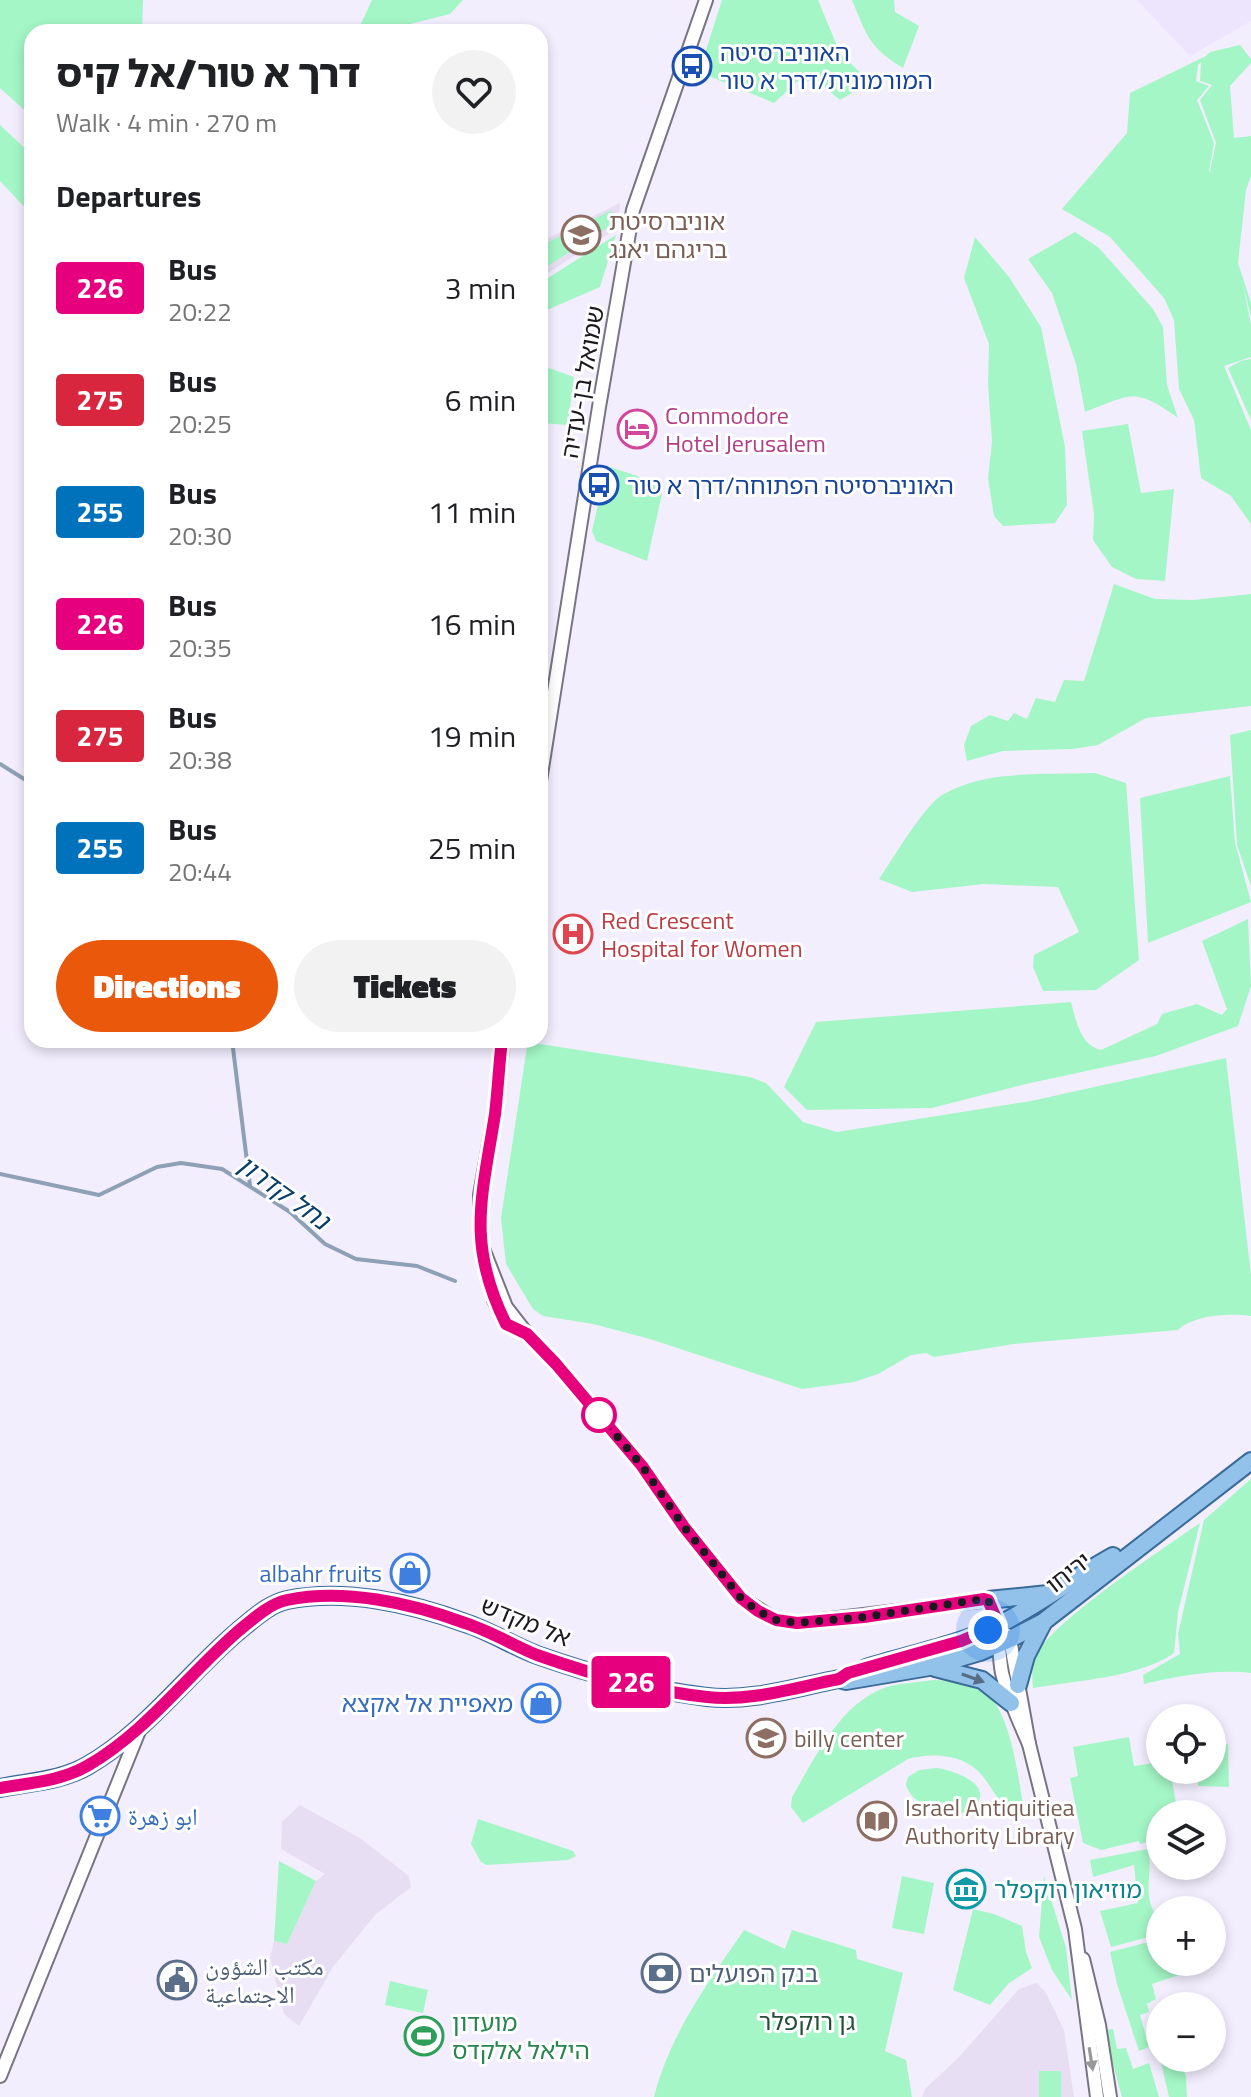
<!DOCTYPE html>
<meta charset="utf-8">
<style>
:root{--surface:#fff;--page:#f2f2f2;--text:#202124;--muted:#757577;--accent:#ea580c}
body{margin:0;font-family:"Titillium Web","Noto Naskh Arabic","Noto Sans Hebrew",sans-serif;background:var(--page);color:var(--text);height:100vh;display:flex;flex-direction:column;font-size:30px;white-space:nowrap}
*{box-sizing:border-box;margin:0}
p{font-size:26px;color:var(--muted)}
.icon{flex:none;width:44px;height:44px;fill:none;stroke:currentColor;stroke-width:2;stroke-linecap:round;stroke-linejoin:round}
.map{position:relative;flex:1;overflow:hidden}
.sheet{position:absolute;left:24px;top:24px;width:524px;height:1024px;display:flex;flex-direction:column;background:var(--surface);border-radius:24px;box-shadow:0 4px 12px #0003}
.sheet>*{flex:none}
.badge{padding:0 16px;border-radius:6px;font-size:28px;line-height:52px}
.controls{position:absolute;left:1146px;top:1704px;display:grid;gap:16px}
.controls a{display:grid;place-items:center;width:80px;height:80px;border-radius:50%;background:var(--surface);box-shadow:0 4px 12px #0003;font-size:40px}
.you{position:absolute;width:40px;height:40px;margin:-20px;border:6px solid #fff;border-radius:50%;background:#1a73e8;box-shadow:0 0 0 12px #1a73e833}
.map>.badge{position:absolute;translate:-50% -50%;box-shadow:0 0 0 4px #fff}
h2{padding:0 32px;font-size:30px;line-height:72px}
.round{display:grid;place-items:center;flex:none;width:84px;height:84px;border-radius:42px;background:var(--page)}
.headline{display:flex;align-items:center;justify-content:space-between;height:136px;padding:0 32px}
h1{font-size:38px;font-weight:800;line-height:60px}
.action{display:flex;gap:16px;margin-top:auto;padding:16px 32px}
.action a{flex:1;height:92px;border-radius:48px;background:var(--accent);color:#fff;font-size:32px;font-weight:800;line-height:92px;text-align:center}
.action a+a{background:var(--page);color:var(--text)}
ul{padding:0;list-style:none}
li{display:flex;align-items:center;gap:24px;height:112px;padding:0 32px}
li div{flex:1}
li b{display:block;font-size:30px}
li em{font-style:normal}
li .badge{min-width:88px;font-weight:700;text-align:center}
.map>svg:first-child{display:block}
</style>
<div class="map">
<svg width="1251" height="2097" viewBox="0 0 1251 2097">
<rect width="100%" height="100%" fill="#f3eefe"/>
<path fill="#ece5fd" d="M 1137,0 L 1251,0 L 1251,21 L 1190,56 Z"/>
<g fill="#e8def3">
<path d="M 620,203 L 618,228 L 540,278 L 540,242 Z"/>
<path d="M 300,1805 L 360,1838 L 409,1876 L 411,1887 L 375,1915 L 333,1967 L 299,2026 L 284,2014 L 270,1958 L 274,1941 L 287,1944 L 316,1881 L 325,1874 L 281,1849 L 282,1822 Z"/>
<path d="M 1036,1983 L 1045,1991 L 1064,2030 L 1074,2097 L 922,2097 L 925,2089 L 957,2059 L 1019,1989 Z"/>
</g>
<g fill="#a4f6c6" fill-rule="evenodd">
<path d="M 0,0 L 143,0 L 142,32 L 32,32 L 32,117 L 0,88 Z"/>
<path d="M 372,0 L 463,0 L 450,14 L 386,30 L 359,28 Z"/>
<path d="M 722,0 L 818,0 L 840,53 L 870,82 L 840,100 L 817,81 L 798,81 L 774,103 L 699,72 Z"/>
<path d="M 852,0 L 894,0 L 895,12 L 919,26 L 903,68 C 869,47 867,36 852,0 Z"/>
<path d="M 1240,45 L 1251,59 L 1251,63 L 1230,86 L 1234,138 L 1251,136 L 1251,176 L 1246,190 L 1238,263 L 1251,303 L 1251,317 L 1243,285 L 1251,325 L 1251,357 L 1224,366 L 1251,430 L 1251,524 L 1231,496 L 1201,478 L 1194,420 L 1179,389 L 1174,320 L 1164,298 L 1110,237 L 1062,209 L 1127,133 L 1130,93 L 1206,56 L 1210,52 ZM 1201,62 L 1200,81 L 1212,85 L 1200,100 L 1216,143 L 1210,171 L 1215,174 L 1209,171 L 1214,143 L 1197,100 L 1209,86 L 1196,81 L 1198,65 Z"/>
<path d="M 0,125 L 32,155 L 32,215 L 0,181 Z"/>
<path d="M 612,210 L 612,225 L 540,271 L 540,246 Z"/>
<path d="M 1075,232 L 1099,248 L 1153,309 L 1163,327 L 1167,385 L 1178,418 C 1134,387 1133,394 1085,412 L 1076,364 L 1052,293 L 1028,259 Z"/>
<path d="M 616,235 L 600,287 L 540,313 L 540,283 Z"/>
<path d="M 975,237 L 1009,277 L 1041,327 L 1065,447 L 1067,505 L 1055,523 L 1003,526 L 994,516 L 988,478 L 992,442 L 988,384 L 989,344 L 964,278 Z"/>
<path d="M 1251,359 L 1251,420 L 1228,368 L 1241,361 Z"/>
<path d="M 549,368 L 574,377 L 568,425 L 540,423 L 540,378 Z"/>
<path d="M 1128,424 L 1141,493 L 1174,489 L 1165,581 L 1136,579 L 1112,567 L 1093,540 L 1094,514 L 1082,431 Z"/>
<path d="M 607,466 L 664,485 L 647,561 L 596,541 L 592,531 Z"/>
<path d="M 1114,584 L 1155,599 L 1193,600 L 1251,594 L 1251,706 L 1146,718 L 1098,745 L 1072,749 L 1003,751 L 967,761 L 964,745 L 971,726 L 990,715 L 1008,721 L 1014,713 L 1027,719 L 1036,698 L 1055,702 L 1064,680 L 1084,681 Z"/>
<path d="M 1251,730 L 1251,886 L 1237,845 L 1230,735 Z"/>
<path d="M 1095,773 L 1126,783 L 1139,960 L 1096,990 L 1043,991 L 1033,967 L 1034,955 L 1079,932 L 1058,887 L 984,884 L 912,892 L 879,879 C 892,860 924,806 942,795 C 985,769 1047,775 1095,773 Z"/>
<path d="M 1230,776 L 1235,843 L 1251,902 L 1148,943 L 1140,798 Z"/>
<path d="M 1248,919 L 1251,986 L 1238,1026 L 1156,1056 L 1026,1084 L 932,1108 L 807,1110 L 784,1087 L 816,1022 L 1071,1002 C 1076,1020 1080,1045 1101,1050 L 1157,1024 L 1162,1014 L 1197,1004 L 1222,1015 L 1227,1009 L 1202,941 Z"/>
<path d="M 534,1043 L 750,1077 L 766,1083 L 803,1122 L 837,1132 L 1031,1101 L 1226,1058 L 1251,1275 L 1251,1316 C 1229,1313 1194,1315 1178,1330 L 1014,1344 L 934,1357 L 926,1353 L 911,1355 L 878,1374 L 854,1382 L 802,1389 L 650,1339 L 593,1324 L 543,1316 L 533,1309 L 506,1264 L 501,1218 L 527,1047 Z"/>
<path d="M 1251,1479 L 1251,1673 C 1215,1669 1179,1676 1144,1684 L 1143,1675 L 1180,1654 L 1178,1634 L 1204,1520 Z"/>
<path d="M 1200,1523 L 1178,1612 L 1174,1653 C 1142,1677 1074,1681 1033,1688 C 1032,1677 1031,1667 1035,1657 C 1048,1624 1167,1546 1200,1523 Z"/>
<path d="M 934,1680 C 950,1681 964,1680 978,1687 C 1012,1703 1018,1781 1025,1815 C 996,1804 1001,1800 984,1778 C 967,1754 933,1752 908,1759 L 803,1823 L 791,1807 L 792,1797 C 815,1758 842,1699 890,1686 C 904,1683 920,1682 934,1680 Z"/>
<path d="M 1129,1737 L 1134,1766 L 1160,1762 L 1160,1770 L 1170,1770 L 1178,1814 L 1160,1814 L 1160,1829 L 1152,1831 L 1148,1842 L 1140,1844 L 1139,1841 L 1101,1850 L 1083,1843 L 1070,1778 L 1078,1776 L 1073,1747 Z"/>
<path d="M 1228,1744 L 1229,1787 L 1198,1786 L 1198,1770 L 1212,1770 L 1212,1749 Z"/>
<path d="M 936,1768 C 951,1769 997,1785 974,1807 C 956,1824 912,1807 906,1785 L 908,1777 L 919,1770 Z"/>
<path d="M 478,1819 L 573,1851 L 576,1856 L 568,1860 L 486,1865 L 481,1862 L 471,1844 Z"/>
<path d="M 1148,1849 C 1152,1868 1147,1880 1149,1896 C 1150,1909 1160,1919 1160,1934 L 1111,1947 L 1100,1911 L 1138,1903 L 1134,1865 L 1093,1877 L 1090,1860 Z"/>
<path d="M 279,1861 L 316,1881 L 287,1944 L 274,1941 Z"/>
<path d="M 902,1876 L 934,1883 L 924,1934 L 892,1928 Z"/>
<path d="M 1044,1876 L 1066,1948 L 1072,2000 L 1052,1970 L 1039,1937 Z"/>
<path d="M 973,1909 L 994,1914 L 1022,1926 L 1026,1952 L 1032,1968 L 1009,1983 L 990,2005 L 953,1990 Z"/>
<path d="M 744,1930 L 785,1949 L 792,1930 L 856,1950 L 857,1959 L 903,1973 L 885,2051 L 906,2060 L 912,2097 L 654,2097 C 670,2034 707,1984 744,1930 Z"/>
<path d="M 1160,1939 L 1160,1962 L 1183,1963 L 1178,1966 L 1179,1975 L 1152,1984 L 1156,1999 L 1147,2004 L 1149,2012 L 1140,2015 L 1149,2047 L 1139,2051 L 1117,1984 L 1110,1952 Z"/>
<path d="M 390,1981 L 428,1990 L 423,2013 L 385,2005 Z"/>
<path d="M 1113,2029 L 1117,2049 L 1126,2048 L 1133,2069 L 1149,2063 L 1159,2097 L 1122,2097 L 1104,2030 Z"/>
<path d="M 1160,2058 L 1179,2058 L 1186,2076 L 1187,2097 L 1169,2097 Z"/>
<rect x="1039" y="2071" width="22" height="26"/>
</g>
<g fill="none" stroke-linecap="round" stroke-linejoin="round">
<g stroke="#8da0b6" stroke-width="4">
<path d="M 0,764 L 32,784"/>
<path d="M 232,1040 L 250,1186"/>
<path d="M 0,1174 L 99,1195 L 157,1167 L 181,1163 L 222,1169 L 290,1212 L 325,1244 L 356,1259 L 417,1266 L 455,1281"/>
</g>
<g stroke="#787483" stroke-width="16">
<g id="minor">
<path d="M 540,781 L 599,407 L 633,210 L 706,0"/>
<path d="M 482,1246 L 506,1307 L 527,1334 L 556,1364 L 642,1466 L 684,1527 L 741,1598 L 776,1620 L 797,1623 L 988,1600 C 1002,1622 997,1647 1002,1673 C 1008,1698 1019,1721 1029,1744"/>
<path d="M 482,1251 L 480,1195 L 495,1111 L 503,1040"/>
<path d="M 494,1300 L 506,1324 L 526,1334"/>
<path d="M 1006,1634 L 1010,1639 L 1029,1744 L 1075,1929 L 1097,2097"/>
<path d="M 1083,1959 L 1099,2025 L 1110,2097"/>
<path d="M 0,2076 L 141,1726"/>
</g>
</g>
<g stroke="#396b99" stroke-width="20">
<g id="major">
<path d="M 988,1600 L 1048,1594"/>
<path d="M 866,1668 C 907,1655 951,1647 990,1629 C 1033,1609 1071,1579 1113,1556"/>
<path d="M 935,1668 L 982,1680 L 1011,1703"/>
<path d="M 1018,1685 L 1026,1656 L 1043,1623"/>
<path d="M 0,1788 C 29,1782 61,1781 87,1766 C 145,1733 186,1676 236,1633 C 251,1621 268,1604 287,1600 C 344,1588 411,1603 465,1623 C 490,1631 513,1646 537,1655 C 591,1674 650,1690 707,1697 C 751,1702 797,1687 839,1679 L 846,1681 L 929,1667 L 980,1652 L 1010,1639 L 1043,1622 L 1251,1461"/>
</g>
</g>
<use href="#minor" stroke="#fff" stroke-width="12"/>
<use href="#major" stroke="#92c1e9" stroke-width="16"/>
</g>
<defs><path id="oneway-solid" d="M-6-.8H1V-3.2L6.5 0L1 3.2V.8H-6Z" transform="scale(2)"/></defs>
<use fill="#566d84" href="#oneway-solid" transform="translate(973 1678) rotate(20)"/>
<use fill="#98989a" href="#oneway-solid" transform="translate(1091 2059) rotate(81)"/>
<g fill="none" stroke-linecap="round" stroke-linejoin="round">
<g stroke="#fff" stroke-width="18">
<path id="line" d="M 0,1788 C 29,1783 61,1781 87,1766 C 145,1733 187,1676 236,1633 C 251,1621 268,1604 287,1600 C 344,1588 411,1603 465,1623 C 490,1631 513,1645 537,1655 C 591,1674 650,1691 707,1697 C 751,1702 797,1687 839,1679 L 848,1673 L 961,1641 L 999,1625 L 988,1600 L 984,1599 L 864,1617 L 797,1623 L 776,1620 L 758,1611 L 741,1598 L 684,1527 L 642,1466 L 556,1364 L 527,1334 L 506,1324 C 466,1243 482,1197 495,1114 C 498,1089 499,1064 502,1040"/>
</g>
<use href="#line" stroke="#e6007e" stroke-width="12"/>
<path stroke="#1b191f" stroke-width="8" stroke-dasharray="0 14.4" d="M 599,1415 L 642,1466 L 684,1527 L 741,1598 L 758,1611 L 776,1620 L 797,1623 L 864,1617 L 984,1599 L 988,1600 L 999,1625 L 988,1630"/>
</g>
<defs>
<g id="bus-ring" transform="scale(2)"><circle r="9.5" fill="#fff" stroke="#1a4fb4" stroke-width="1.5"/><path d="M-5-6H5V4H4V6H2V4H-2V6H-4V4H-5ZM-3.5-4V0h7V-4ZM-3.5 1.2v1.5H-2V1.2ZM2 1.2v1.5H3.5V1.2Z" fill="#1a4fb4"/></g>
<g id="university-ring" transform="scale(2)"><circle r="9.5" fill="#fff" stroke="#8d6e63" stroke-width="1.5"/><path d="M0-5L7-2L0 1L-7-2ZM-4 1L0 2.5L4 1V4Q0 6-4 4Z" fill="#8d6e63"/></g>
<g id="hotel-ring" transform="scale(2)"><circle r="9.5" fill="#fff" stroke="#d1479c" stroke-width="1.5"/><path d="M-6-4.5h1.5V1H6V5H4.5V3h-9V5H-6ZM-4 0a1.8 1.8 0 1 1 3.6 0ZM.5 0V-2.5h3Q6-2.5 6 0Z" fill="#d1479c"/></g>
<g id="hospital-ring" transform="scale(2)"><circle r="9.5" fill="#fff" stroke="#e0444e" stroke-width="1.5"/><path d="M-5-5h3v3.5h4V-5h3V5h-3V1.5h-4V5h-3Z" fill="#e0444e"/></g>
<g id="shop-ring" transform="scale(2)"><circle r="9.5" fill="#fff" stroke="#3f7fe0" stroke-width="1.5"/><path d="M-5-2.5h2.3a2.7 3.5 0 0 1 5.4 0H5L5.5 6h-11ZM-1.5-2.5h3a1.5 2.3 0 0 0-3 0Z" fill="#3f7fe0"/></g>
<g id="supermarket-ring" transform="scale(2)"><circle r="9.5" fill="#fff" stroke="#3f7fe0" stroke-width="1.5"/><path d="M-6-5.5h2.5l.6 2H6L4.5 2H-2.5L-4.4-4H-6ZM-1.5 3.2a1.3 1.3 0 1 0 .1 0ZM3 3.2a1.3 1.3 0 1 0 .1 0Z" fill="#3f7fe0"/></g>
<g id="library-ring" transform="scale(2)"><circle r="9.5" fill="#fff" stroke="#8d6e63" stroke-width="1.5"/><path d="M-6-4Q-3-5.5-.7-3.5V5Q-3 3-6 4ZM6-4Q3-5.5 .7-3.5V5Q3 3 6 4Z" fill="#8d6e63"/></g>
<g id="museum-ring" transform="scale(2)"><circle r="9.5" fill="#fff" stroke="#0f9aa8" stroke-width="1.5"/><path d="M0-6L6-3V-2H-6V-3ZM-5-1h2V3h-2ZM-1-1h2V3h-2ZM3-1h2V3H3ZM-6 4H6V6H-6Z" fill="#0f9aa8"/></g>
<g id="bank-ring" transform="scale(2)"><circle r="9.5" fill="#fff" stroke="#5c6f8a" stroke-width="1.5"/><path d="M-6-4H6V4H-6ZM0-2.3a2.3 2.3 0 1 0 0 4.6a2.3 2.3 0 1 0 0-4.6Z" fill="#5c6f8a"/></g>
<g id="civic-ring" transform="scale(2)"><circle r="9.5" fill="#fff" stroke="#5c6f8a" stroke-width="1.5"/><path d="M-.6-6.5H3V-4.5H.6V-3L4-1V1h2V6H-6V1h2V-1L-.6-3ZM-1.2 2.5V6h2.4V2.5Z" fill="#5c6f8a"/></g>
<g id="stadium-ring" transform="scale(2)"><circle r="9.5" fill="#fff" stroke="#2e9e5b" stroke-width="1.5"/><path d="M0-5a6.5 5 0 1 0 0 10a6.5 5 0 1 0 0-10ZM-3.5-1.8h7v3.6h-7Z" fill="#2e9e5b"/></g>
</defs>
<g fill-rule="evenodd">
<use href="#bus-ring" x="692" y="66"/>
<use href="#university-ring" x="581" y="235"/>
<use href="#hotel-ring" x="637" y="429"/>
<use href="#bus-ring" x="599" y="485"/>
<use href="#hospital-ring" x="573" y="934"/>
<use href="#shop-ring" x="410" y="1573"/>
<use href="#shop-ring" x="541" y="1703"/>
<use href="#university-ring" x="766" y="1738"/>
<use href="#supermarket-ring" x="100" y="1816"/>
<use href="#library-ring" x="877" y="1821"/>
<use href="#museum-ring" x="966" y="1889"/>
<use href="#bank-ring" x="661" y="1973"/>
<use href="#civic-ring" x="177" y="1980"/>
<use href="#stadium-ring" x="424" y="2036"/>
</g>
<circle fill="#fff" stroke="#e6007e" stroke-width="4" cx="599" cy="1415" r="16"/>
<g text-anchor="middle" dominant-baseline="central" stroke-width="6" stroke-linejoin="round" paint-order="stroke">
<g font-size="24" fill="#164399" stroke="#fff" text-anchor="start">
<text x="720" y="52">האוניברסיטה<tspan x="720" dy="28">המורמונית/דרך א טור</tspan></text>
<text x="627" y="485">האוניברסיטה הפתוחה/דרך א טור</text>
</g>
<g font-size="24" fill="#785e54" stroke="#fff" text-anchor="start">
<text x="609" y="221">אוניברסיטת<tspan x="609" dy="28">בריגהם יאנג</tspan></text>
<text x="794" y="1738">billy center</text>
<text x="905" y="1807">Israel Antiquitiea<tspan x="905" dy="28">Authority Library</tspan></text>
</g>
<g font-size="24" fill="#1b191f" stroke="#fff">
<text transform="translate(582 382) rotate(-80)">שמואל בן-עדיה</text>
<text transform="translate(1068 1572) rotate(-38)">יריחו</text>
<text transform="translate(526 1621) rotate(22)">אל מקדש</text>
</g>
<g font-size="24" fill="#b23c85" stroke="#fff" text-anchor="start">
<text x="665" y="415">Commodore<tspan x="665" dy="28">Hotel Jerusalem</tspan></text>
</g>
<g font-size="24" fill="#be3a42" stroke="#fff" text-anchor="start">
<text x="601" y="920">Red Crescent<tspan x="601" dy="28">Hospital for Women</tspan></text>
</g>
<g font-size="24" fill="#366cbe" stroke="#fff" text-anchor="end">
<text x="382" y="1573">albahr fruits</text>
<text x="513" y="1703">מאפיית אל אקצא</text>
<text x="128" y="1816" text-anchor="start">ابو زهرة</text>
</g>
<g font-size="24" fill="#0d838f" stroke="#fff" text-anchor="start">
<text x="994" y="1889">מוזיאון רוקפלר</text>
</g>
<g font-size="24" fill="#4e5e75" stroke="#fff" text-anchor="start">
<text x="205" y="1966">مكتب الشؤون<tspan x="205" dy="28">الاجتماعية</tspan></text>
<text x="689" y="1973">בנק הפועלים</text>
</g>
<g font-size="24" fill="#244e37" stroke="#fff">
<text x="807" y="2021">גן רוקפלר</text>
</g>
<g font-size="24" fill="#27864d" stroke="#fff" text-anchor="start">
<text x="452" y="2022">מועדון<tspan x="452" dy="28">הילאל אלקדס</tspan></text>
</g>
<g font-size="26" font-style="italic" fill="#083e6a" stroke="#fff">
<text transform="translate(284 1192) rotate(36)">נחל קדרון</text>
</g>
</g>
</svg>
<div class="controls">
<a><svg class="icon" aria-label="locate" viewBox="0 0 24 24"><circle cx="12" cy="12" r="6"/><path d="M12 2v4M12 18v4M2 12h4M18 12h4"/></svg></a>
<a><svg class="icon" aria-label="layers" viewBox="0 0 24 24"><path d="M12 4l9 5-9 5-9-5zM3 14l9 5 9-5"/></svg></a>
<a>+</a>
<a>−</a>
</div>
<div class="you" style="left:988px;top:1630px"></div>
<b class="badge" style="left:631px;top:1682px;background:#e6007e;color:#fff">226</b>
<section class="sheet">
<div class="headline"><div><h1>דרך א טור/אל קיס</h1><p>Walk · 4 min · 270 m</p></div><a class="round"><svg class="icon" aria-label="heart" viewBox="0 0 24 24"><path d="M12 20l-8-8c-3-5 5-10 8-4 3-6 11-1 8 4z"/></svg></a></div>
<h2>Departures</h2>
<ul>
<li><span class="badge" style="background:#e6007e;color:#fff">226</span><div><b>Bus</b><p>20:22</p></div><em>3 min</em></li>
<li><span class="badge" style="background:#d7263d;color:#fff">275</span><div><b>Bus</b><p>20:25</p></div><em>6 min</em></li>
<li><span class="badge" style="background:#0072bc;color:#fff">255</span><div><b>Bus</b><p>20:30</p></div><em>11 min</em></li>
<li><span class="badge" style="background:#e6007e;color:#fff">226</span><div><b>Bus</b><p>20:35</p></div><em>16 min</em></li>
<li><span class="badge" style="background:#d7263d;color:#fff">275</span><div><b>Bus</b><p>20:38</p></div><em>19 min</em></li>
<li><span class="badge" style="background:#0072bc;color:#fff">255</span><div><b>Bus</b><p>20:44</p></div><em>25 min</em></li>
</ul>
<div class="action"><a>Directions</a><a>Tickets</a></div>
</section>
</div>
